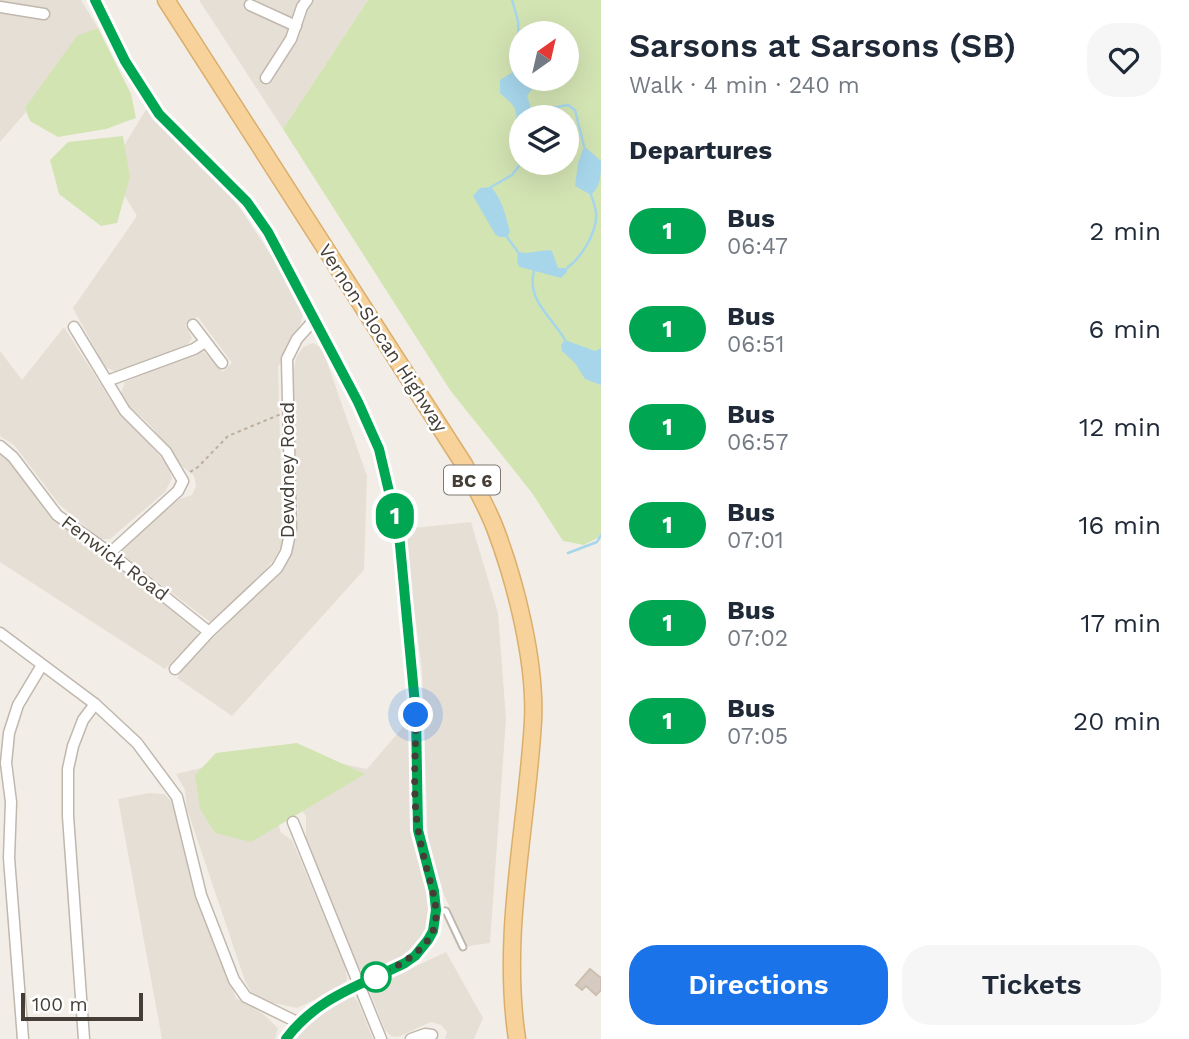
<!DOCTYPE html>
<meta charset="utf-8">
<style>
:root{--surface:#fff;--page:#f6f6f7;--text:#1f2937;--muted:#747a83;--accent:#1a73e8}
body{margin:0;font-family:"Work Sans",sans-serif;background:var(--page);color:var(--text);height:100vh;display:flex;flex-direction:column;font-size:26px;white-space:nowrap}
*{box-sizing:border-box;margin:0}
p{font-size:23px;color:var(--muted)}
.icon{flex:none;width:38px;height:38px;fill:none;stroke:currentColor;stroke-width:2;stroke-linecap:round;stroke-linejoin:round}
.map{position:relative;flex:1;overflow:hidden}
.side{display:flex;flex-direction:column;background:var(--surface);width:588px}
.side>*{flex:none}
.badge{padding:0 14px;border-radius:23px;font-size:24px;line-height:46px}
.needle{width:46px;rotate:34deg}
.fabs{position:absolute;left:509px;top:21px;display:grid;gap:14px}
.fabs a{display:grid;place-items:center;width:70px;height:70px;border-radius:50%;background:var(--surface);box-shadow:0 7px 28px #0002;font-size:35px}
.scale{position:absolute;left:21px;bottom:18px;width:122px;box-sizing:border-box;padding-left:7px;border:4px solid #453e36;border-top:0;font-size:19px;line-height:24px;white-space:nowrap;color:#453e36;-webkit-text-stroke:5px #fff;paint-order:stroke}
.you{position:absolute;width:35px;height:35px;margin:-18px;border:5px solid #fff;border-radius:50%;background:#1a73e8;box-shadow:0 0 0 10px #1a73e833}
.map>.badge{position:absolute;translate:-50% -50%;box-shadow:0 0 0 4px #fff}
h2{padding:0 28px;font-size:26px;line-height:63px}
.round{display:grid;place-items:center;flex:none;width:74px;height:74px;border-radius:28px;background:var(--page)}
.summary{display:flex;align-items:center;justify-content:space-between;height:119px;padding:0 28px}
h1{font-size:33px;font-weight:600;line-height:52px}
.action{display:flex;gap:14px;margin-top:auto;padding:14px 28px}
.action a{flex:1;height:80px;border-radius:28px;background:var(--accent);color:#fff;font-size:28px;font-weight:600;line-height:80px;text-align:center}
.action a+a{background:var(--page);color:var(--text)}
ul{padding:0;list-style:none}
li{display:flex;align-items:center;gap:21px;height:98px;padding:0 28px}
li div{flex:1}
li b{display:block;font-size:26px}
li em{font-style:normal}
li .badge{min-width:77px;font-weight:700;text-align:center}
main{display:flex;flex:1;min-height:0}
.map>svg:first-child{display:block}
</style>
<main>
<div class="map">
<svg width="601" height="1039" viewBox="0 0 601 1039">
<rect width="100%" height="100%" fill="#f2eee7"/>
<g fill="#e6dfd5">
<path d="M 0,0 L 81,0 L 98,28 L 0,142 Z"/>
<path d="M 199,0 L 368,0 L 283,129 Z"/>
<path d="M 147,108 L 203,170 L 230,193 L 273,258 L 303,312 L 301,323 L 278,367 L 283,543 L 274,559 L 260,577 L 216,619 L 210,622 L 125,557 L 122,550 L 126,543 L 180,499 L 192,495 L 196,486 L 194,476 L 182,466 L 150,425 L 130,407 L 121,393 L 125,382 L 202,350 L 223,372 L 232,363 L 198,317 L 185,325 L 192,338 L 189,343 L 176,352 L 114,371 L 105,367 L 73,308 L 137,216 L 109,170 Z"/>
<path d="M 64,327 L 111,401 L 167,464 L 172,478 L 165,492 L 110,539 L 100,539 L 59,504 L 14,445 L 0,436 L 0,351 L 22,380 Z"/>
<path d="M 313,343 L 322,348 L 367,476 L 364,570 L 232,716 L 177,678 L 186,665 L 284,567 L 295,542 L 298,518 L 293,374 L 296,358 L 303,347 Z"/>
<path d="M 0,452 L 12,462 L 49,515 L 195,626 L 198,630 L 197,637 L 165,669 L 0,562 Z"/>
<path d="M 471,522 L 498,613 L 506,719 L 490,943 L 468,946 L 444,895 L 428,840 L 422,670 L 404,529 Z"/>
<path d="M 409,720 L 414,811 L 432,901 L 429,924 L 425,940 L 409,953 L 376,969 L 367,973 L 359,968 L 306,838 L 306,816 L 300,808 L 276,816 L 281,833 L 292,840 L 345,966 L 347,978 L 346,985 L 297,1008 L 268,1002 L 253,995 L 245,981 L 187,809 L 185,790 L 176,774 L 276,750 L 367,769 Z"/>
<path d="M 149,793 L 164,794 L 172,802 L 198,903 L 236,998 L 263,1014 L 278,1028 L 275,1039 L 162,1039 L 118,799 Z"/>
<path d="M 446,952 L 483,1018 L 474,1039 L 445,1039 L 447,1032 L 441,1025 L 431,1022 L 398,1037 L 391,1036 L 385,1030 L 370,992 L 372,987 Z"/>
<path d="M 347,996 L 354,997 L 358,1002 L 373,1039 L 291,1039 L 316,1014 Z"/>
</g>
<g fill="#d3e4b3" fill-rule="evenodd">
<path d="M 368,0 L 601,0 L 601,536 L 584,545 L 563,541 L 532,493 L 450,390 L 283,129 ZM 522,33 L 567,33 L 567,79 L 522,79 ZM 522,117 L 567,117 L 567,163 L 522,163 Z"/>
<path d="M 98,28 L 131,94 L 136,118 L 106,129 L 58,137 L 30,121 L 25,108 L 77,36 Z"/>
<path d="M 123,136 L 130,177 L 117,223 L 101,226 L 59,194 L 50,160 L 68,142 Z"/>
<path d="M 297,743 L 365,774 L 251,842 L 215,833 L 200,809 L 195,775 L 216,753 Z"/>
</g>
<g fill="#a7d6eb">
<path d="M 521,67 L 522,79 L 547,79 L 532,89 L 527,96 L 531,108 L 552,108 L 537,117 L 522,117 L 521,141 L 516,132 C 517,107 518,109 500,93 L 500,80 Z"/>
<path d="M 584,146 L 601,161 C 601,175 601,186 591,195 L 575,186 L 578,163 Z"/>
<path d="M 491,187 C 502,199 506,216 510,232 L 507,237 L 499,237 L 495,234 L 473,196 L 480,188 Z"/>
<path d="M 548,250 L 552,251 L 558,268 L 567,268 L 567,272 L 561,278 L 520,267 L 517,263 L 518,252 L 526,253 Z"/>
<path d="M 565,340 L 595,351 L 601,348 L 601,385 L 585,379 L 575,363 L 562,351 L 561,345 Z"/>
</g>
<g fill="none" stroke-linecap="round" stroke-linejoin="round">
<g stroke="#a7d6eb" stroke-width="2.5">
<path d="M 512,0 L 518,21 L 519,57 L 522,65"/>
<path d="M 552,108 L 568,105 L 575,110 L 584,146"/>
<path d="M 491,187 L 512,175 L 522,162"/>
<path d="M 507,237 L 518,252"/>
<path d="M 567,268 C 582,257 598,231 596,212 C 595,206 593,200 591,195"/>
<path d="M 534,271 C 526,300 552,317 565,340"/>
<path d="M 568,553 L 597,542 L 601,535"/>
</g>
</g>
<path fill="#d6cbc0" stroke="#cdbfb1" stroke-width="2" d="M 590,969 L 601,978 L 601,990 L 596,995 L 586,986 L 582,990 L 576,985 Z"/>
<g fill="none" stroke-linecap="round" stroke-linejoin="round">
<g stroke="#c0b7ad" stroke-width="9">
<path id="service" d="M 436,910 L 446,911 L 463,947"/>
</g>
<g stroke="#c0b7ad" stroke-width="13">
<g id="minor">
<path d="M 95,0 L 125,61 L 159,114 L 247,202 L 268,231 L 358,402 L 379,448 L 399,534 L 416,715 L 418,830 L 434,891 L 435,920 L 428,940 L 415,956 L 319,1005 L 299,1023 L 286,1039"/>
<path d="M 250,5 L 296,26"/>
<path d="M 0,7 L 44,14"/>
<path d="M 266,78 L 291,39 L 302,7 L 307,0"/>
<path d="M 193,325 L 222,363"/>
<path d="M 74,327 L 125,411 L 166,452 L 183,481 L 178,491 L 110,553"/>
<path d="M 107,381 L 194,349 L 205,342"/>
<path d="M 0,446 L 13,457 L 57,515 L 110,553 L 209,632"/>
<path d="M 0,633 L 95,704 L 137,743 L 177,797 L 201,895 L 234,980 L 246,997 L 299,1023"/>
<path d="M 175,669 L 209,632 L 277,568 L 286,552 L 291,529 L 287,359 L 297,339 L 315,319"/>
<path d="M 293,822 L 381,1039"/>
<path d="M 23,1039 L 9,858 L 11,802 L 6,763 L 9,733 L 18,705 L 42,665"/>
<path d="M 84,1039 L 68,816 L 68,769 L 73,746 L 83,720 L 95,704"/>
<path d="M 411,1039 L 425,1034 L 432,1035"/>
</g>
</g>
<g stroke="#dbae6c" stroke-width="19">
<path id="primary" d="M 166,0 L 465,466 C 475,487 487,507 495,528 C 516,583 536,663 533,721 C 527,828 501,932 517,1039"/>
</g>
<path stroke="#beae9d" stroke-width="2" stroke-dasharray="3.5 3.5" stroke-linecap="butt" d="M 190,472 L 198,467 L 228,436 L 281,414"/>
<use href="#service" stroke="#fff" stroke-width="5"/>
<use href="#minor" stroke="#fff" stroke-width="10"/>
<use href="#primary" stroke="#f7d39b" stroke-width="16"/>
</g>
<g fill="none" stroke-linecap="round" stroke-linejoin="round">
<g stroke="#fff" stroke-width="16">
<path id="line" d="M 95,0 L 125,61 L 159,114 L 247,202 L 268,232 L 358,402 L 379,449 L 399,534 L 416,715 L 418,830 L 434,891 L 436,910 L 433,931 L 428,940 L 415,956 L 405,963 C 361,985 316,998 286,1039"/>
</g>
<use href="#line" stroke="#00a651" stroke-width="10"/>
<path stroke="#453e36" stroke-width="7" stroke-dasharray="0 12.6" d="M 376,977 C 468,933 430,906 418,829 C 412,792 416,752 416,715"/>
</g>
<circle fill="#fff" stroke="#00a651" stroke-width="3.5" cx="376" cy="977" r="14"/>
<g text-anchor="middle" dominant-baseline="central" stroke-width="5" stroke-linejoin="round" paint-order="stroke">
<rect fill="#fff" stroke="#7d7872" stroke-width="2" x="444" y="465.5" width="56" height="29" rx="5"/>
<g font-size="18" font-weight="bold" fill="#453e36">
<text x="472" y="480">BC 6</text>
</g>
<g font-size="19" fill="#453e36" stroke="#fff">
<text transform="translate(383 338) rotate(57)">Vernon-Slocan Highway</text>
<text transform="translate(287 470) rotate(-90)">Dewdney Road</text>
<text transform="translate(115 558) rotate(37)">Fenwick Road</text>
</g>
</g>
</svg>
<div class="fabs">
<a><svg class="needle" viewBox="-14 -14 28 28"><path d="M0-13l5 13h-10z" fill="#e53935"/><path d="M0 13l5-13h-10z" fill="#747a83"/></svg></a>
<a><svg class="icon" aria-label="layers" viewBox="0 0 24 24"><path d="M12 4l9 5-9 5-9-5zM3 14l9 5 9-5"/></svg></a>
</div>
<div class="scale">100 m</div>
<div class="you" style="left:416px;top:715px"></div>
<b class="badge" style="left:395px;top:516px;background:#00a651;color:#fff">1</b>
</div>
<section class="side">
<div class="summary"><div><h1>Sarsons at Sarsons (SB)</h1><p>Walk · 4 min · 240 m</p></div><a class="round"><svg class="icon" aria-label="heart" viewBox="0 0 24 24"><path d="M12 20l-8-8c-3-5 5-10 8-4 3-6 11-1 8 4z"/></svg></a></div>
<h2>Departures</h2>
<ul>
<li><span class="badge" style="background:#00a651;color:#fff">1</span><div><b>Bus</b><p>06:47</p></div><em>2 min</em></li>
<li><span class="badge" style="background:#00a651;color:#fff">1</span><div><b>Bus</b><p>06:51</p></div><em>6 min</em></li>
<li><span class="badge" style="background:#00a651;color:#fff">1</span><div><b>Bus</b><p>06:57</p></div><em>12 min</em></li>
<li><span class="badge" style="background:#00a651;color:#fff">1</span><div><b>Bus</b><p>07:01</p></div><em>16 min</em></li>
<li><span class="badge" style="background:#00a651;color:#fff">1</span><div><b>Bus</b><p>07:02</p></div><em>17 min</em></li>
<li><span class="badge" style="background:#00a651;color:#fff">1</span><div><b>Bus</b><p>07:05</p></div><em>20 min</em></li>
</ul>
<div class="action"><a>Directions</a><a>Tickets</a></div>
</section>
</main>
